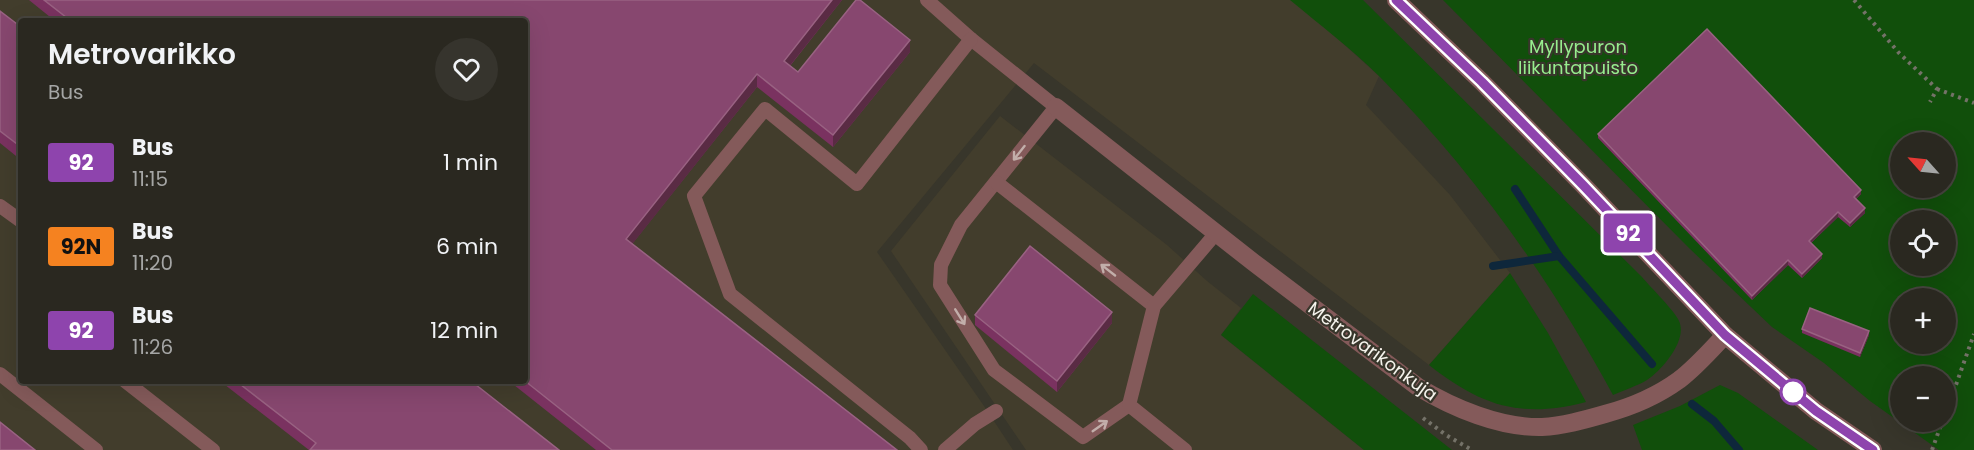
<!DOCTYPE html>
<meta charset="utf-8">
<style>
:root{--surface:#2a2820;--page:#36342d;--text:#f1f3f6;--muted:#a5a6a5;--line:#46443e}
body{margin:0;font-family:Poppins,sans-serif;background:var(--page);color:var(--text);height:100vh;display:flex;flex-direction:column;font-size:22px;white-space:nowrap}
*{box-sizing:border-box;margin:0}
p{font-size:20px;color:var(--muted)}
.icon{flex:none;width:33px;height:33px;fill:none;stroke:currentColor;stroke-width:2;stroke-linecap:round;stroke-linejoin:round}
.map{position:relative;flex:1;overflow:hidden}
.panel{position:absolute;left:18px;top:18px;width:510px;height:366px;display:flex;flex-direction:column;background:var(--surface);border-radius:6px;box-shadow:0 6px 24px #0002,0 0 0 2px var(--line)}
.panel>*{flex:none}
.badge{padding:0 12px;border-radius:4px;font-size:21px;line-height:39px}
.needle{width:39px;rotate:297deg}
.fabs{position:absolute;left:1890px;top:132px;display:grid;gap:12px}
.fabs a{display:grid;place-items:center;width:66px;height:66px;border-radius:50%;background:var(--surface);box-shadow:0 6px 24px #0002,0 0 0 2px var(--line);font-size:30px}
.map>.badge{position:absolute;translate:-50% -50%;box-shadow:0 0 0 3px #fff}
.round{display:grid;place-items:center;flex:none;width:63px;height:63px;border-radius:32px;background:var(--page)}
.summary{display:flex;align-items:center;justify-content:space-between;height:102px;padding:0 30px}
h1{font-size:28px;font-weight:600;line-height:45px}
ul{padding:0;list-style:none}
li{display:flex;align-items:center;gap:18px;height:84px;padding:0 30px}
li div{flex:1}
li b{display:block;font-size:22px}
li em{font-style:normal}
li .badge{min-width:66px;font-weight:700;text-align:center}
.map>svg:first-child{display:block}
</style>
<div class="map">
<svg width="1974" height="450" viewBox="0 0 1974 450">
<rect width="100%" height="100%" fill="#38362b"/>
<g fill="#423d2c" fill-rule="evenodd">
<path d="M 0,0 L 1295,0 L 1379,76 L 1366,105 L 1450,195 L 1510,273 L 1429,365 L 1034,63 L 877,252 L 984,406 L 1013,450 L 0,450 ZM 21,21 L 525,21 L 525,381 L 21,381 Z"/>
<path d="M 1000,116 L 1167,245 L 1207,281 L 1241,308 L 1221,335 L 1364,450 L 1026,450 L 891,251 Z"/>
</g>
<g fill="#114f0b" fill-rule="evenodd">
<path d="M 1290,0 L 1363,0 L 1642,277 C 1651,288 1674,310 1679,321 C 1688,340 1662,370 1647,380 C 1637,386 1624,390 1613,395 C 1550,279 1473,171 1380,77 C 1352,49 1320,25 1290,0 Z"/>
<path d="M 1443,0 L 1974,0 L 1974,450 L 1939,450 L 1870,401 L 1824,363 L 1772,327 L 1689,248 ZM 1900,142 L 1946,142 L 1946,188 L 1900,188 ZM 1900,220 L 1946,220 L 1946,266 L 1900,266 ZM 1900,298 L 1946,298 L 1946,344 L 1900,344 ZM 1900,376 L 1946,376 L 1946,422 L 1900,422 Z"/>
<path d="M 1510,273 L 1548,333 L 1586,402 C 1521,419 1481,406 1429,365 Z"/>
<path d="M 1253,294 L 1452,450 L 1364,450 L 1221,335 Z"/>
<path d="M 1720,385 L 1738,393 L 1818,450 L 1642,450 L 1633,425 L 1680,406 Z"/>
</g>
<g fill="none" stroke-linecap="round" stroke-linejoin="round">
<g stroke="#0e273b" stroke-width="8">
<path d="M 1515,189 L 1559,256 L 1652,364"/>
<path d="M 1493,266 L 1559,256"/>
<path d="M 1692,404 L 1714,421 L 1739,450"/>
</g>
<g stroke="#747268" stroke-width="4" stroke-dasharray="3 4.5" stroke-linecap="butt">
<path d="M 1854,0 L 1899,53 L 1937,89 L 1930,102"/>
<path d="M 1937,89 L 1974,103"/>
<path d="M 1946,413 L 1974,334"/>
<path d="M 1423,418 L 1446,435 L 1472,450"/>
<path d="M 1932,450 L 1942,422"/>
</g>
<g stroke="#845a5a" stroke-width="14">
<path d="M 927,0 L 971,39 L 1056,107 L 961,225 L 941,265 L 940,285 L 994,370 L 1083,437 L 1129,405"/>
<path d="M 996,182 L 1154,306"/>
<path d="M 0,206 L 21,221"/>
<path d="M 0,374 L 96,450"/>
<path d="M 125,381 L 213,450"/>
<path d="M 921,450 L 910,438 L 730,294 L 694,196 L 765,109 L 857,184 L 971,39"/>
<path d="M 945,450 L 975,424 L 996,411"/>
<path d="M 1185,450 L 1129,405 L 1154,306 L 1217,232"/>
</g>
<path stroke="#845a5a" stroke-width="18" d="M 1056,107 L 1253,262 L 1418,387 C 1453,408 1500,428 1542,427 C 1563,426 1584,420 1605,414 C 1631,407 1657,396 1679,380 C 1696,367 1710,351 1725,335"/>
<path stroke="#845a5a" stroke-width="18" d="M 1396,0 L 1482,82 L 1583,185 L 1725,335 L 1816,411 L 1873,450"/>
</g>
<g fill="#7a3260">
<path d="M 29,0 L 842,0 L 790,66 L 798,72 L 910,52 L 833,147 L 757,87 L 632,244 L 897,450 L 596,450 L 509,381 L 525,381 L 525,21 L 55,21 Z"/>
<path d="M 0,11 L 21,27 L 21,160 L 0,143 Z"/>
<path d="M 1598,134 L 1861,194 L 1856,199 L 1865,213 L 1850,227 L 1838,217 L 1811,243 L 1822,258 L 1802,278 L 1788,265 L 1752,300 L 1598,138 Z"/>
<path d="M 975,315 L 1112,323 L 1057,392 L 975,325 Z"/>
<path d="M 1802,329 L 1869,335 L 1860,357 L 1802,333 Z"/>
<path d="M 220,381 L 471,381 L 559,450 L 309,450 Z"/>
</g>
<g fill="#5a2b44">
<path d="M 832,0 L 842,0 L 784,73 L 784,61 Z"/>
<path d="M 910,40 L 910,52 L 833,147 L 833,135 Z"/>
<path d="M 757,74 L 757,87 L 626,252 L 626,239 Z"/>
<path d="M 1861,190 L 1861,194 L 1854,201 L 1854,197 Z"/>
<path d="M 1865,208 L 1865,213 L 1850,227 L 1850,223 Z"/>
<path d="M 1838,212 L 1838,217 L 1809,245 L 1809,241 Z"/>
<path d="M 1822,254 L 1822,258 L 1802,278 L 1802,274 Z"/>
<path d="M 1788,260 L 1788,265 L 1752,300 L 1752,296 Z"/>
<path d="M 1112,312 L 1112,323 L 1057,392 L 1057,381 Z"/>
<path d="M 1869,331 L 1869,335 L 1860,357 L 1860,353 Z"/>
</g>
<g fill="#87476f" stroke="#996282" stroke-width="1.5">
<path d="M 44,0 L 832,0 L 784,61 L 798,72 L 856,0 L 860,0 L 910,40 L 833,135 L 757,74 L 626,239 L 897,450 L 612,450 L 525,381 L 525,21 L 71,21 Z"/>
<path d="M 0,11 L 21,27 L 21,147 L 0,131 Z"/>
<path d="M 1707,29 L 1861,190 L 1854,197 L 1865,208 L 1850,223 L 1838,212 L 1809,241 L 1822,254 L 1802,274 L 1788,260 L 1752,296 L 1598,134 Z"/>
<path d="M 1030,246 L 1112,312 L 1057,381 L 975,315 Z"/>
<path d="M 1810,308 L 1869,331 L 1860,353 L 1802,329 Z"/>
<path d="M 236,381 L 471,381 L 559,450 L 310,450 L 316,443 Z"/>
<path d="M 0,422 L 35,450 L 0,450 Z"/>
</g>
<defs><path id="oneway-shaft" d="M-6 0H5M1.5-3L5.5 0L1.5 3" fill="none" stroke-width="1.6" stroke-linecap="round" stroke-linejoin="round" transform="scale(1.5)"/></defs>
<g stroke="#c2aeaa">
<use href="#oneway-shaft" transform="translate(1019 153) rotate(128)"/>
<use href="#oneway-shaft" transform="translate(1108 270) rotate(-142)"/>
<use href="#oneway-shaft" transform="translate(960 317) rotate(58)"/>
<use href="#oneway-shaft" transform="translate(1100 426) rotate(-35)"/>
</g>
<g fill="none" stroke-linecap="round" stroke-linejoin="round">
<g stroke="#fff" stroke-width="14">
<path id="line" d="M 1396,0 L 1482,82 L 1583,185 L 1725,335 L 1816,411 L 1873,450"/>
</g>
<use href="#line" stroke="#8e44ad" stroke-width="9"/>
</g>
<circle fill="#fff" stroke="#8e44ad" stroke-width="3" cx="1793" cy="392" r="12"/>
<g text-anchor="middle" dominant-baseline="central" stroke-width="4.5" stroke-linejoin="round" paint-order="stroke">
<g font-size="18" fill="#97ed8e" stroke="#38362b">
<text x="1578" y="46">Myllypuron<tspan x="1578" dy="21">liikuntapuisto</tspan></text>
</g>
<g font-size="18" fill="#f5f3ec" stroke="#38362b">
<text transform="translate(1373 351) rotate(36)">Metrovarikonkuja</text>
</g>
</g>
</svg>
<div class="fabs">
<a><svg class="needle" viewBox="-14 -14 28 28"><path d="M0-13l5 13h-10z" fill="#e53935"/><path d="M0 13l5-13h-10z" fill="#a5a6a5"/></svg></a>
<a><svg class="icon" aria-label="locate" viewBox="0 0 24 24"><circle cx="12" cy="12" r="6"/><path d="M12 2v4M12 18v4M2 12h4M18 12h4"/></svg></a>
<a>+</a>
<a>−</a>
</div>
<b class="badge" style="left:1628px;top:233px;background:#8e44ad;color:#fff">92</b>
<section class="panel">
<div class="summary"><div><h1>Metrovarikko</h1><p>Bus</p></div><a class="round"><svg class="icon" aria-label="heart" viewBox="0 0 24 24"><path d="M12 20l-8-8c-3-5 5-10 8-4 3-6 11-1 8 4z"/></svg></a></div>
<ul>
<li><span class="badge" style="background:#8e44ad;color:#fff">92</span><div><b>Bus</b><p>11:15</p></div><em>1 min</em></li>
<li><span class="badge" style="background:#f58220;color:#111">92N</span><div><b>Bus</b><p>11:20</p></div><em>6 min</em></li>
<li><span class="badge" style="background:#8e44ad;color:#fff">92</span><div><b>Bus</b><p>11:26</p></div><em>12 min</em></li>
</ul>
</section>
</div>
